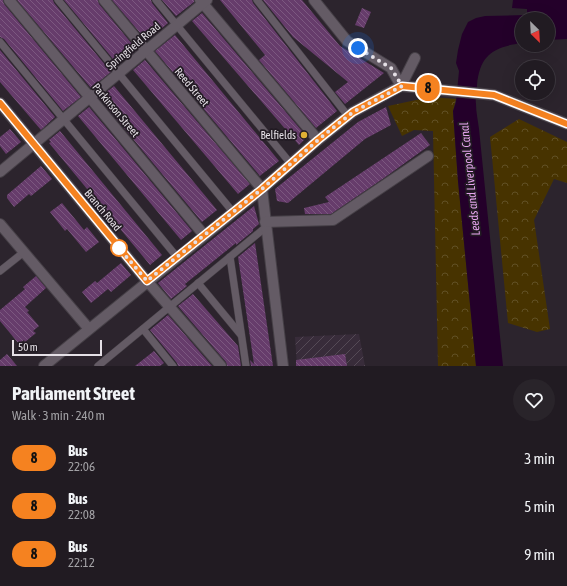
<!DOCTYPE html>
<meta charset="utf-8">
<style>
:root{--surface:#211b22;--page:#29242a;--text:#f1f3f6;--muted:#a2a1a5;--line:#3e3940}
body{margin:0;font-family:"Asap Condensed",sans-serif;background:var(--page);color:var(--text);height:100vh;display:flex;flex-direction:column;font-size:15px;white-space:nowrap}
*{box-sizing:border-box;margin:0}
p{font-size:13px;color:var(--muted)}
.icon{flex:none;width:22px;height:22px;fill:none;stroke:currentColor;stroke-width:2;stroke-linecap:round;stroke-linejoin:round}
.map{position:relative;height:366px;overflow:hidden}
.side{display:flex;flex-direction:column;background:var(--surface);flex:1}
.side>*{flex:none}
.badge{padding:0 8px;border-radius:13px;font-size:14px;line-height:26px}
.needle{width:26px;rotate:156deg}
.tools{position:absolute;left:515px;top:12px;display:grid;gap:8px}
.tools a{display:grid;place-items:center;width:40px;height:40px;border-radius:50%;background:var(--surface);box-shadow:0 4px 16px #0002,0 0 0 1px var(--line);font-size:20px}
.scale{position:absolute;left:12px;bottom:10px;width:90px;box-sizing:border-box;padding-left:4px;border:2px solid #e5e0e6;border-top:0;font-size:11px;line-height:14px;white-space:nowrap;color:#e5e0e6;-webkit-text-stroke:3px #221b23;paint-order:stroke}
.you{position:absolute;width:20px;height:20px;margin:-10px;border:3px solid #fff;border-radius:50%;background:#1a73e8;box-shadow:0 0 0 6px #1a73e833}
.map>.badge{position:absolute;translate:-50% -50%;box-shadow:0 0 0 2px #fff}
.round{display:grid;place-items:center;flex:none;width:42px;height:42px;border-radius:21px;background:var(--page)}
.overview{display:flex;align-items:center;justify-content:space-between;height:68px;padding:0 12px}
h1{font-size:19px;font-weight:700;line-height:30px}
ul{padding:0;list-style:none}
li{display:flex;align-items:center;gap:12px;height:48px;padding:0 12px}
li div{flex:1}
li b{display:block;font-size:15px}
li em{font-style:normal}
li .badge{min-width:44px;font-weight:700;text-align:center}
.map>svg:first-child{display:block}
</style>
<div class="map">
<svg width="567" height="366" viewBox="0 0 567 366">
<defs>
<pattern id="industrial-furrows" width="10" height="10" patternUnits="userSpaceOnUse"><rect width="10" height="10" fill="#382c3a"/><path d="M-1 1l2-2M0 10L10 0M9 11l2-2" fill="none" stroke="#554a56"/></pattern>
<pattern id="forest-crowns" width="20" height="18" patternUnits="userSpaceOnUse"><rect width="20" height="18" fill="#473300"/><path d="M2 6a3 3 0 1 1 6 0M12 15a3 3 0 1 1 6 0" fill="none" stroke="#615025"/></pattern>
<pattern id="building-back-hatch" width="6" height="6" patternUnits="userSpaceOnUse"><rect width="6" height="6" fill="#663c6b"/><path d="M-1 5l2 2M0 0l6 6M5-1l2 2" fill="none" stroke="#7c5880"/></pattern>
</defs>
<rect width="100%" height="100%" fill="#2c242d"/>
<path fill="url(#industrial-furrows)" d="M 359,334 L 365,366 L 297,366 L 295,337 Z"/>
<g fill="url(#forest-crowns)">
<path d="M 430,97 L 456,99 L 453,111 L 458,181 L 476,366 L 438,366 L 433,131 L 414,130 L 402,136 L 388,106 Z"/>
<path d="M 519,119 L 567,142 L 567,183 L 554,179 L 534,220 L 550,329 L 537,332 L 508,323 L 492,157 L 490,137 Z"/>
</g>
<path fill="#24002a" d="M 513,0 L 567,0 L 567,39 L 548,40 L 548,19 L 522,19 L 522,43 C 493,47 480,55 477,85 C 477,91 475,98 476,104 C 476,112 478,121 479,129 L 503,366 L 476,366 L 458,181 L 453,111 L 456,102 L 459,71 L 456,63 L 458,50 L 462,34 L 468,22 L 476,18 L 485,16 L 527,15 L 527,9 L 512,8 Z"/>
<g fill="url(#building-back-hatch)">
<path d="M 0,0 L 3,0 L 4,4 L 81,97 L 63,111 L 4,39 L 0,37 Z"/>
<path d="M 17,0 L 53,0 L 54,3 L 111,72 L 91,88 Z"/>
<path d="M 64,0 L 98,0 L 99,4 L 137,50 L 118,65 Z"/>
<path d="M 112,0 L 151,0 L 152,3 L 168,23 L 147,41 Z"/>
<path d="M 162,0 L 194,0 L 194,2 L 176,16 Z"/>
<path d="M 220,0 L 252,0 L 253,3 L 337,111 L 316,128 L 259,60 L 265,55 Z"/>
<path d="M 263,0 L 302,0 L 340,46 L 384,73 L 345,104 L 335,92 L 348,82 L 293,37 Z"/>
<path d="M 362,8 L 371,12 L 364,28 L 355,25 Z"/>
<path d="M 202,13 L 307,137 L 299,145 L 192,21 Z"/>
<path d="M 175,35 L 279,161 L 261,175 L 260,176 L 155,51 Z"/>
<path d="M 0,50 L 55,117 L 41,130 L 0,82 Z"/>
<path d="M 145,60 L 250,184 L 238,194 L 133,70 Z"/>
<path d="M 114,86 L 217,210 L 202,222 L 99,98 Z"/>
<path d="M 89,107 L 192,231 L 181,240 L 78,116 Z"/>
<path d="M 386,107 L 391,125 L 365,139 L 288,203 L 277,201 L 275,189 L 358,122 Z"/>
<path d="M 10,129 L 21,142 L 6,154 L 0,146 L 0,137 Z"/>
<path d="M 60,131 L 162,255 L 150,265 L 49,143 L 51,142 L 49,140 Z"/>
<path d="M 421,133 L 430,145 L 384,178 L 331,214 L 305,214 L 304,208 L 329,202 L 325,197 Z"/>
<path d="M 41,166 L 52,179 L 31,196 L 29,194 L 14,207 L 7,198 L 7,195 Z"/>
<path d="M 62,203 L 84,230 L 87,227 L 99,242 L 86,252 L 67,229 L 65,231 L 50,212 Z"/>
<path d="M 254,206 L 259,224 L 253,229 L 253,231 L 236,245 L 236,243 L 185,284 L 187,286 L 171,299 L 158,283 Z"/>
<path d="M 255,243 L 273,366 L 251,366 L 250,360 L 254,364 L 238,257 Z"/>
<path d="M 121,263 L 131,275 L 111,292 L 108,289 L 91,303 L 82,292 L 95,281 L 97,283 Z"/>
<path d="M 36,276 L 46,288 L 25,307 L 29,311 L 27,312 L 39,326 L 33,331 L 36,333 L 25,342 L 24,340 L 19,344 L 0,321 L 0,310 L 25,289 L 23,287 Z"/>
<path d="M 193,294 L 238,346 L 241,366 L 227,366 L 226,362 L 178,306 Z"/>
<path d="M 168,315 L 212,366 L 178,366 L 177,363 L 150,330 Z"/>
<path d="M 154,351 L 164,363 L 160,366 L 135,366 Z"/>
<path d="M 7,354 L 17,366 L 0,366 L 0,360 Z"/>
<path d="M 345,354 L 347,366 L 296,366 L 296,360 Z"/>
</g>
<g fill="none" stroke-linecap="round" stroke-linejoin="round">
<g stroke="#464047" stroke-width="8">
<g id="lane">
<path d="M 58,0 L 233,212"/>
<path d="M 156,0 L 291,164"/>
<path d="M 257,0 L 348,116"/>
<path d="M 0,42 L 177,257"/>
<path d="M 230,257 L 246,366"/>
<path d="M 0,271 L 24,252"/>
<path d="M 198,283 L 241,335"/>
<path d="M 143,329 L 173,366"/>
<path d="M 98,366 L 266,227"/>
</g>
</g>
<g stroke="#464047" stroke-width="12">
<g id="street">
<path d="M 9,0 L 204,235"/>
<path d="M 104,0 L 262,189 L 283,366"/>
<path d="M 200,0 L 318,140"/>
<path d="M 314,0 L 347,41 L 391,68 L 401,86"/>
<path d="M 401,86 L 415,58"/>
<path d="M 0,103 L 147,281 L 221,366"/>
<path d="M 0,172 L 207,0"/>
<path d="M 265,222 L 333,220 L 428,156"/>
<path d="M 0,224 L 89,329"/>
</g>
</g>
<g stroke="#464047" stroke-width="12">
<path id="secondary" d="M 44,366 L 262,189 L 318,140 L 353,112 L 401,86 L 494,95 L 567,124"/>
</g>
<use href="#lane" stroke="#645b65" stroke-width="7"/>
<use href="#street" stroke="#645b65" stroke-width="10"/>
<use href="#secondary" stroke="#645b65" stroke-width="10"/>
</g>
<g fill="none" stroke-linecap="round" stroke-linejoin="round">
<g stroke="#fff" stroke-width="9">
<path id="line" d="M 0,103 L 147,281 L 262,189 L 318,140 L 353,112 L 402,86 L 494,95 L 567,124"/>
</g>
<use href="#line" stroke="#f58220" stroke-width="6"/>
<path stroke="#e5e0e6" stroke-width="4" stroke-dasharray="0 7.2" d="M 119,248 L 118,247 L 147,281 L 262,189 L 318,140 L 353,112 L 402,86 L 391,68 L 358,48"/>
</g>
<circle fill="#e0b034" stroke="#221b23" stroke-width="1.5" cx="304" cy="135" r="4"/>
<circle fill="#fff" stroke="#f58220" stroke-width="2" cx="119" cy="248" r="8"/>
<g text-anchor="middle" dominant-baseline="central" stroke-width="3.5" stroke-linejoin="round" paint-order="stroke">
<g font-size="11" fill="#e5e0e6" stroke="#221b23">
<text transform="translate(133 46) rotate(-40)">Springfield Road</text>
<text transform="translate(192 87) rotate(50)">Reed Street</text>
<text transform="translate(116 110) rotate(50)">Parkinson Street</text>
<text transform="translate(103 210) rotate(50)">Branch Road</text>
</g>
<g font-size="11" fill="#e5e0e6" stroke="#221b23" text-anchor="end">
<text x="296" y="135">Belfields</text>
</g>
<g font-size="12" font-style="italic" fill="#e5a4ed" stroke="#221b23">
<text transform="translate(470 179) rotate(-96)">Leeds and Liverpool Canal</text>
</g>
</g>
</svg>
<div class="tools">
<a><svg class="needle" viewBox="-14 -14 28 28"><path d="M0-13l5 13h-10z" fill="#e53935"/><path d="M0 13l5-13h-10z" fill="#a2a1a5"/></svg></a>
<a><svg class="icon" aria-label="locate" viewBox="0 0 24 24"><circle cx="12" cy="12" r="6"/><path d="M12 2v4M12 18v4M2 12h4M18 12h4"/></svg></a>
</div>
<div class="scale">50 m</div>
<div class="you" style="left:358px;top:48px"></div>
<b class="badge" style="left:428px;top:88px;background:#f58220;color:#111">8</b>
</div>
<section class="side">
<div class="overview"><div><h1>Parliament Street</h1><p>Walk · 3 min · 240 m</p></div><a class="round"><svg class="icon" aria-label="heart" viewBox="0 0 24 24"><path d="M12 20l-8-8c-3-5 5-10 8-4 3-6 11-1 8 4z"/></svg></a></div>
<ul>
<li><span class="badge" style="background:#f58220;color:#111">8</span><div><b>Bus</b><p>22:06</p></div><em>3 min</em></li>
<li><span class="badge" style="background:#f58220;color:#111">8</span><div><b>Bus</b><p>22:08</p></div><em>5 min</em></li>
<li><span class="badge" style="background:#f58220;color:#111">8</span><div><b>Bus</b><p>22:12</p></div><em>9 min</em></li>
</ul>
</section>
